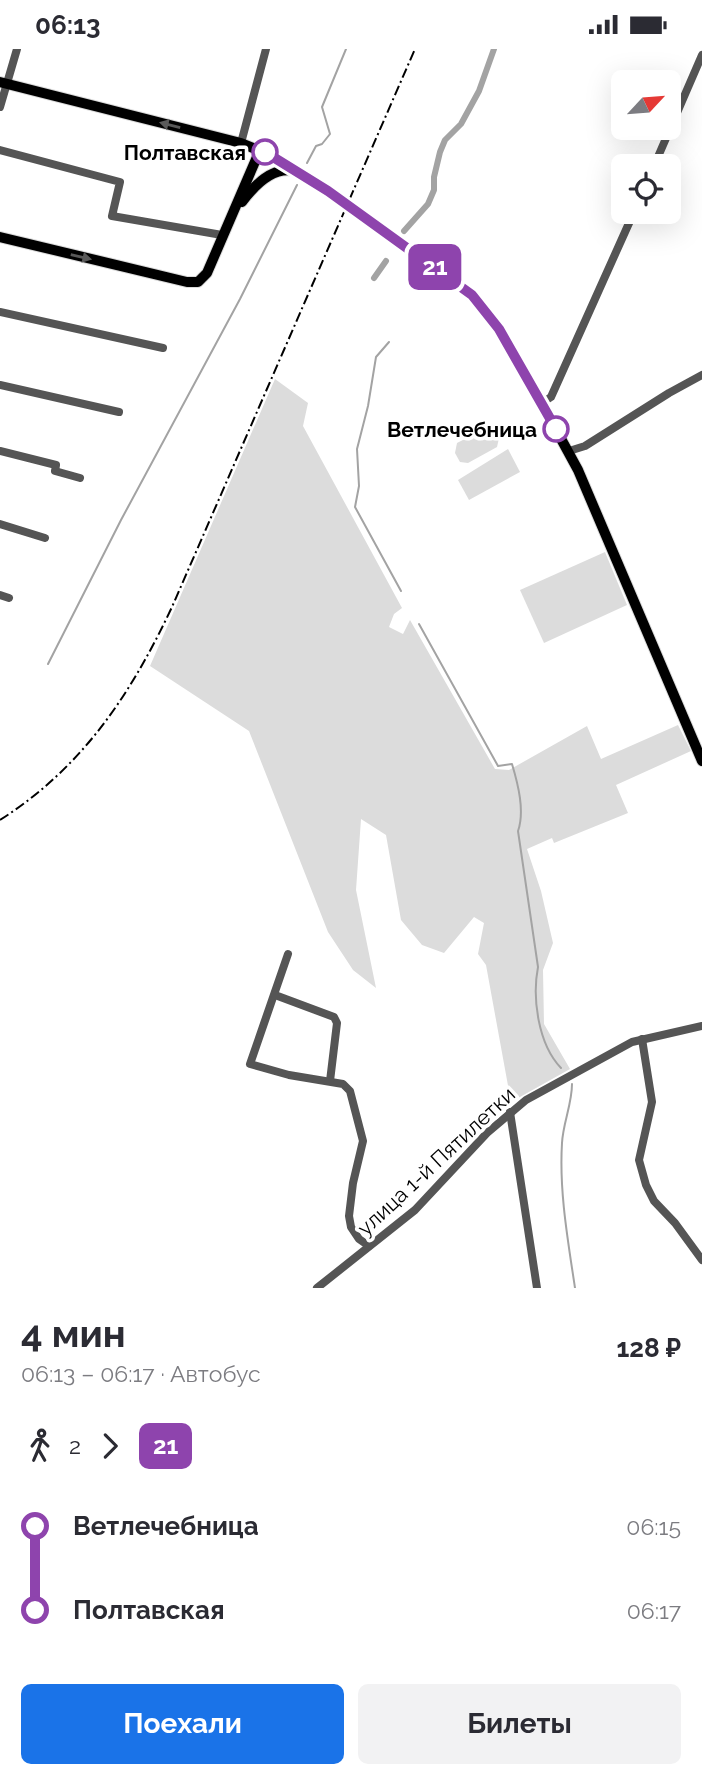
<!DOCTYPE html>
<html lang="ru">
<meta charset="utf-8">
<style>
:root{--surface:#fff;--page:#f2f2f3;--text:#2b2b33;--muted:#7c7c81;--accent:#1a73e8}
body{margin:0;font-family:Raleway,sans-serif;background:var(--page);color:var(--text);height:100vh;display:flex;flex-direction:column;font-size:26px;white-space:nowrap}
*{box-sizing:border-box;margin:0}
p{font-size:23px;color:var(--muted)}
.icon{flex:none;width:38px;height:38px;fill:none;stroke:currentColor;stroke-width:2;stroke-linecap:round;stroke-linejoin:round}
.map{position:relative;height:1239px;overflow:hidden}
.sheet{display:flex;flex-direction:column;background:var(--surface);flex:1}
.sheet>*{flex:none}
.badge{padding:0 14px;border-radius:10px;font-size:24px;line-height:46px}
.needle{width:46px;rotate:64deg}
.fabs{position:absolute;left:611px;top:21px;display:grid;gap:14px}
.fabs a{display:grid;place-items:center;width:70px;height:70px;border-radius:10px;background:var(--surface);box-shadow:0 7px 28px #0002;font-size:35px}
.map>.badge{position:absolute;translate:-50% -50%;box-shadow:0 0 0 4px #fff}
.legs{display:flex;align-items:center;gap:10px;height:77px;padding:0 21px;font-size:23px}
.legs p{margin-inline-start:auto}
.summary{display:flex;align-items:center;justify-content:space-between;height:119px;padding:0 21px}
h1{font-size:38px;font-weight:700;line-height:52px}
.button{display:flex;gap:14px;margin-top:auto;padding:14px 21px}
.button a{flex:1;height:80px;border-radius:10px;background:var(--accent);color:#fff;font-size:28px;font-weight:700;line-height:80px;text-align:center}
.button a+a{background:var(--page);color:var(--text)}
ul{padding:0 21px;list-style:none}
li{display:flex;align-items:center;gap:24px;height:84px;font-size:26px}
li i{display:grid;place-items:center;width:10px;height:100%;margin:0 9px;background:currentColor}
li i::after{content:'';width:18px;height:18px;margin:-9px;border:5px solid;border-radius:50%;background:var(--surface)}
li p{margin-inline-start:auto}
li:first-child i{background:linear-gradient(#0000 50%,currentColor 0)}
li:last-child i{background:linear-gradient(currentColor 50%,#0000 0)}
.status{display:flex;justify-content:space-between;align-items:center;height:49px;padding:0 35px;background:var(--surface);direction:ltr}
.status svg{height:19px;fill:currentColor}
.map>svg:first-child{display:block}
</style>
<div class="status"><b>06:13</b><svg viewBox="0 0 49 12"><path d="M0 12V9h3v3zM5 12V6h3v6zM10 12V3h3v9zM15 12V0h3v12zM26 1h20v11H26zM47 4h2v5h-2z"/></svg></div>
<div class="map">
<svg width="702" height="1239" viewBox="0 0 702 1239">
<rect width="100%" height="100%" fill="#fff"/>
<g fill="#dcdcdc">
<path d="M 275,330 L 308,354 L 303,377 L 402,559 L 394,565 L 389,578 L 403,585 L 410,571 L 495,720 L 509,721 L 587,677 L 601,710 L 678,676 L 691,702 L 616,736 L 628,764 L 554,794 L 552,789 L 527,800 L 541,842 L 553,894 L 543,921 L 544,975 L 570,1020 L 511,1053 L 486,916 L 478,905 L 484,874 L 474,868 L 444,904 L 422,896 L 401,871 L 386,786 L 361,770 L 356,841 L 376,939 L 353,921 L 328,883 L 249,682 L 150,617 Z"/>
<path d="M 486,379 L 495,381 L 499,389 L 497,398 L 468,414 L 460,413 L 455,404 L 457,394 Z"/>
<path d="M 508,400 L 520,423 L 469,451 L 458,431 Z"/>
<path d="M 605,503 L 627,556 L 544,594 L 520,541 Z"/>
</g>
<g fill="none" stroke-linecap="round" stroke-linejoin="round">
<g stroke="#a3a3a3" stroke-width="2">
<path d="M 307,114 L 316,97 L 322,95 L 330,85 L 322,58 L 346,0"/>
<path d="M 389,293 L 376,308 L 368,357 L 357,400 L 359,437 L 355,458 L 401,542"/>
<path d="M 419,575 L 498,717 L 512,715 C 518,735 525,762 518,782 L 538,918 C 532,949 538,995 561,1019"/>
<path d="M 48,615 L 121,471 L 240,250 L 297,136"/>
<path d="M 572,1035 C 572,1055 563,1074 562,1094 C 559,1142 568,1192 575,1239"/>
</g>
<g stroke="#a3a3a3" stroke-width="6">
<path d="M 404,182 L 428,155 L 434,141 L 434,128 L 440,103 L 445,91 L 461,75 L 479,42 L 494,0"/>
<path d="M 374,229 L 386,212"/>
</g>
<g stroke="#dbdbdb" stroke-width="12">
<g id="major">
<path d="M 0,33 L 241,94 L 272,107 L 328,142 L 460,237 L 488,264 L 529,331 L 578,421 L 702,712"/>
<path d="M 242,153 C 254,137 272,117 294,122"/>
<path d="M 0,188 L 187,233 L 198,233 L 207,224 L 260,101"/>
</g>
</g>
<g stroke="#555" stroke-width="8">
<path d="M 0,58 L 17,0"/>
<path d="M 241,94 L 266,0"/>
<path d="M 0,101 L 120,133 L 112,167 L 222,186"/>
<path d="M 654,117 L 702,6"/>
<path d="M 0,263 L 163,299"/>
<path d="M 0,336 L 119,363"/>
<path d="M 542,354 L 551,348 L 634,163"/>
<path d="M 0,402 L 56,416 L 55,422 L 80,429"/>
<path d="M 569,402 L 585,397 L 669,344 L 702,326"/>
<path d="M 0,475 L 45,489"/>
<path d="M 0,546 L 9,549"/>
<path d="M 288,905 L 250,1015 L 289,1026 L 343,1035 L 350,1042 L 363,1092 L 353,1134 L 349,1167 L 351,1178 L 359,1190 L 369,1197"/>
<path d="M 275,946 L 334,968 L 337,974 L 330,1032"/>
<path d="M 642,990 L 652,1053 L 639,1111 L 646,1136 L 654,1152 L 675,1174 L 702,1211"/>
<path d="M 510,1063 L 537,1239"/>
<path d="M 317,1239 L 415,1161 L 487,1084 L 526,1051 L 632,993 L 702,977"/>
</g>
<use href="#major" stroke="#000" stroke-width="10"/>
<path stroke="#000" stroke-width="2" stroke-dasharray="10 3.5 2 3.5" stroke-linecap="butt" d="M 0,771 C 83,718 131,645 172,558 L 415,0"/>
</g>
<defs><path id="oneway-solid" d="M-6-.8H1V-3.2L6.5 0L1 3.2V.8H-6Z" transform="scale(1.75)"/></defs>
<g fill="#595959">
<use href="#oneway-solid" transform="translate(170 76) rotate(-166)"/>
<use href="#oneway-solid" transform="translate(81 208) rotate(13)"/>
</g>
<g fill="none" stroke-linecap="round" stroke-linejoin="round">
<g stroke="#fff" stroke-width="16">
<path id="line-1" d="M 265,103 L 328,142 L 472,246 L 499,280 L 556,380"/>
</g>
<use href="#line-1" stroke="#8e44ad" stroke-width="10"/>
</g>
<g fill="#fff" stroke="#8e44ad" stroke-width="3.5">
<circle cx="265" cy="103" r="12"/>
<circle cx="556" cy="380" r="12"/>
</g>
<g text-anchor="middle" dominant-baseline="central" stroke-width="7" stroke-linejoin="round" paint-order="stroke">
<g font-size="21" font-weight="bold" fill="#000" stroke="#fff" text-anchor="end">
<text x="246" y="103">Полтавская</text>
<text x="537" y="380">Ветлечебница</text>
</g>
<g font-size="21" fill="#000" stroke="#fff">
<text transform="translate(436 1112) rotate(-43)">улица 1-й Пятилетки</text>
</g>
</g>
</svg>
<div class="fabs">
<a><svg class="needle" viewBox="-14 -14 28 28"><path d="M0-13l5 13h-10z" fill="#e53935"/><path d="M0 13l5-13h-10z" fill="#7c7c81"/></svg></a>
<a><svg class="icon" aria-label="locate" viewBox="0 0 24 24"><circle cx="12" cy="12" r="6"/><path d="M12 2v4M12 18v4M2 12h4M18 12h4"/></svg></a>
</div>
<b class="badge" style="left:435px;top:218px;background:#8e44ad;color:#fff">21</b>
</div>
<section class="sheet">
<div class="summary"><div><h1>4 мин</h1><p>06:13 – 06:17 · Автобус</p></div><b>128 ₽</b></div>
<div class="legs"><svg class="icon" aria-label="walk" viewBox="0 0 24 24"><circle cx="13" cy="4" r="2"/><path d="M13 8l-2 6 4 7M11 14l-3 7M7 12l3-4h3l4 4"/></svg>2<svg class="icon" aria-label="forward" viewBox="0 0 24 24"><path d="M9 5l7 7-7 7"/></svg><b class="badge" style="background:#8e44ad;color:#fff">21</b></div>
<ul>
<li><i style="color:#8e44ad"></i><b>Ветлечебница</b><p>06:15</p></li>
<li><i style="color:#8e44ad"></i><b>Полтавская</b><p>06:17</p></li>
</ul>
<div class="button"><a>Поехали</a><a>Билеты</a></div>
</section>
